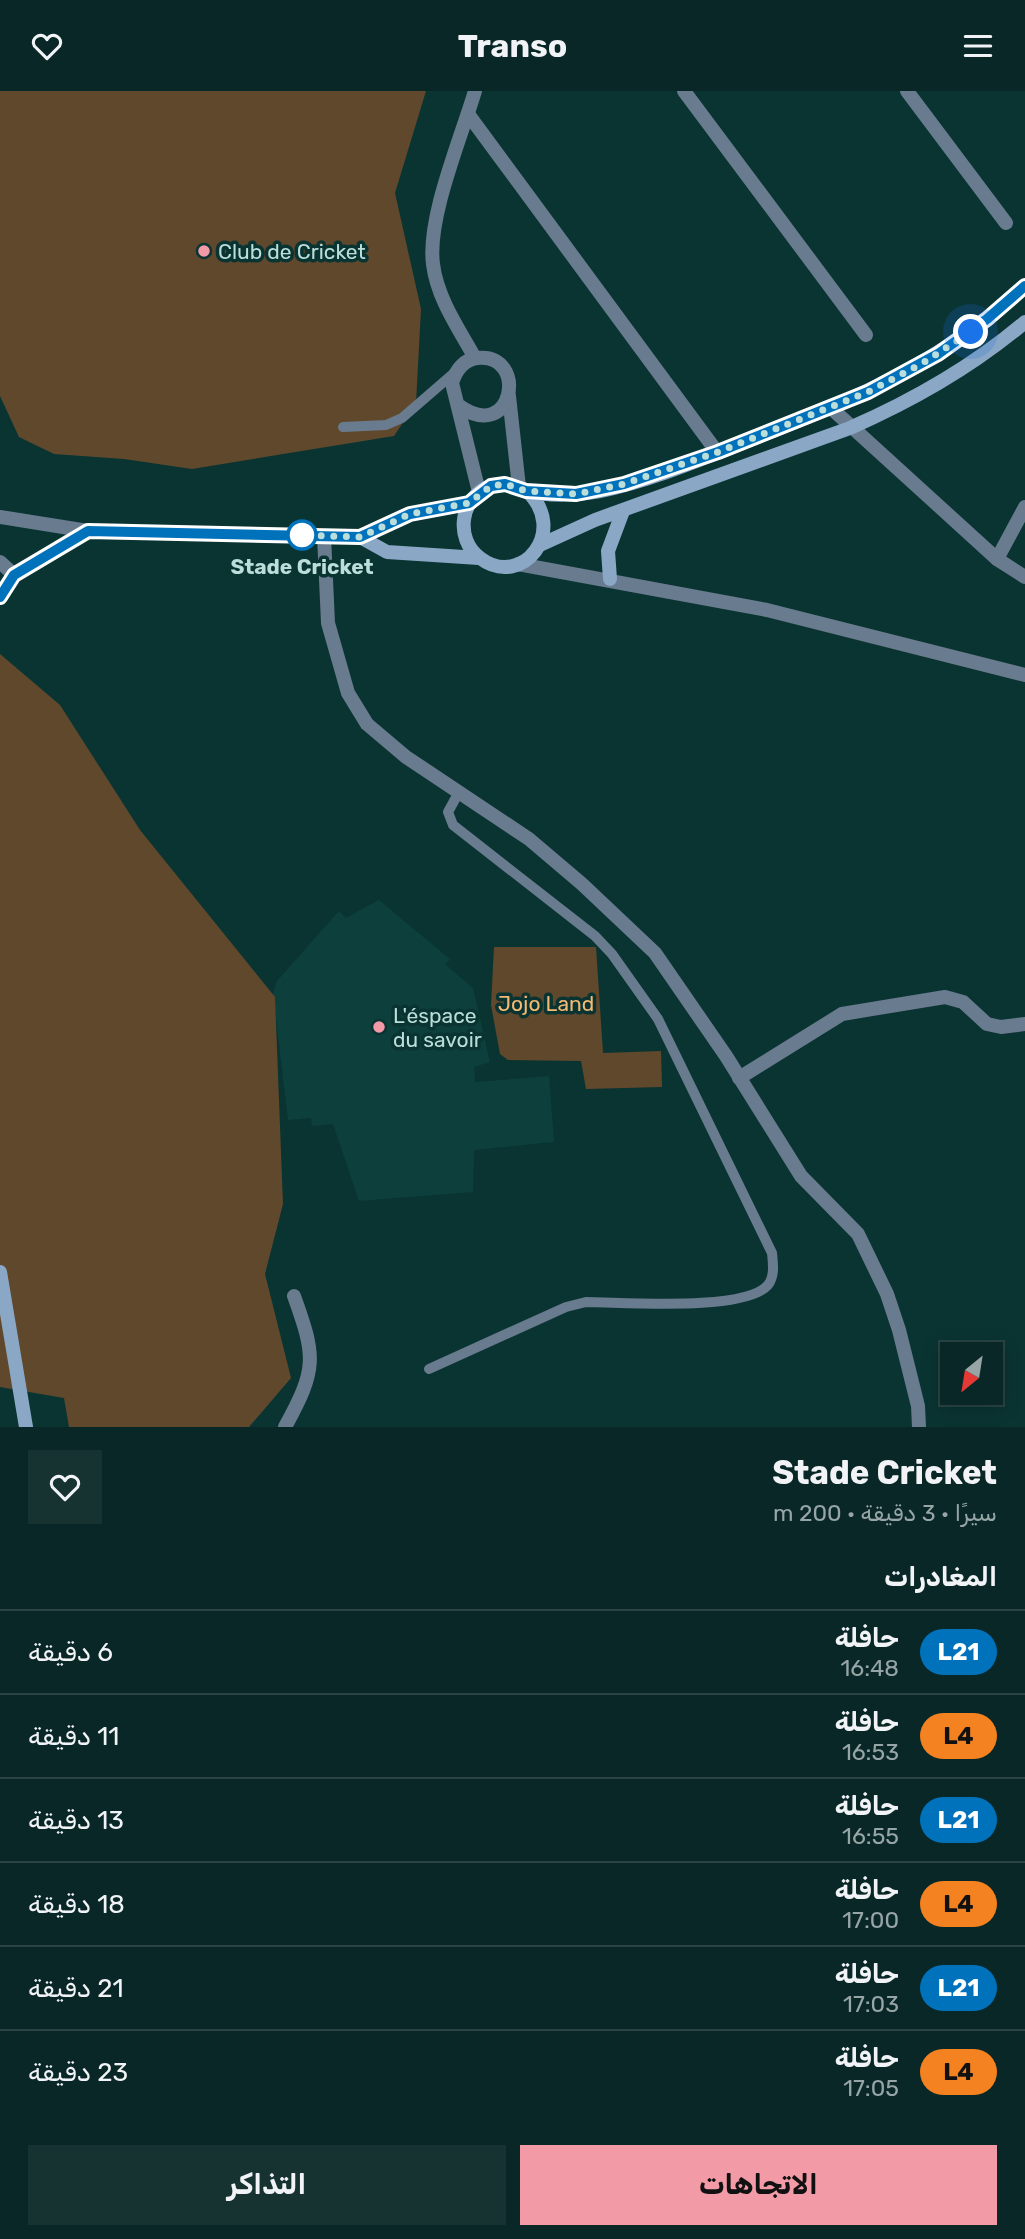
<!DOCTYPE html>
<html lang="ar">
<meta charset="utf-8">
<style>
:root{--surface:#082726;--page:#163332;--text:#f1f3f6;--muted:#98a5a7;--line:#294443;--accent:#f39aa7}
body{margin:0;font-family:Rubik,Vazirmatn,sans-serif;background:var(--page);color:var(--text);direction:rtl;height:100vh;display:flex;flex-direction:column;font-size:26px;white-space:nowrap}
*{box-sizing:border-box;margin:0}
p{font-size:23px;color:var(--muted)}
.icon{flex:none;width:38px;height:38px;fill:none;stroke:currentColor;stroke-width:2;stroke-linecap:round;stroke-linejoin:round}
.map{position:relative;height:1336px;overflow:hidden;direction:ltr}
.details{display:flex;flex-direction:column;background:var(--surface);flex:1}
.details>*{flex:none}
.badge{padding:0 14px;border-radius:23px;font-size:24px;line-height:46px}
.needle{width:46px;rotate:210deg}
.controls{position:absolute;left:940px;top:1251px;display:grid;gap:14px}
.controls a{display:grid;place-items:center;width:63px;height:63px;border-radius:0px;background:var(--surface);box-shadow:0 4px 18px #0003,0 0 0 2px var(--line);font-size:35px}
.you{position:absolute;width:35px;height:35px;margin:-18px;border:5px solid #fff;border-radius:50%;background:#1a73e8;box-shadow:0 0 0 10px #1a73e833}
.map>.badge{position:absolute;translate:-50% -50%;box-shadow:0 0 0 4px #fff}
h2{padding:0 28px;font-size:26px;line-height:63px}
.round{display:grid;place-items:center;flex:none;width:74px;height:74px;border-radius:0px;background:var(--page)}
.overview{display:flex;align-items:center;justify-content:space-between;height:119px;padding:0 28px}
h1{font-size:33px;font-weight:700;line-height:52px}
.action{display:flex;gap:14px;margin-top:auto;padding:14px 28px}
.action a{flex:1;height:80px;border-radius:0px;background:var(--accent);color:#111;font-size:28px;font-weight:700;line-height:80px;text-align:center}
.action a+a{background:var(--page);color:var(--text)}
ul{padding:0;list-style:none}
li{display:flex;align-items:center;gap:21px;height:84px;padding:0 28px;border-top:2px solid var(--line)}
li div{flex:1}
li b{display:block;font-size:26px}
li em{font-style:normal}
li .badge{min-width:77px;font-weight:700;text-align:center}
header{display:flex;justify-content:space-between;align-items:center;height:91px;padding:0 28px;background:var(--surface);font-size:32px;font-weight:700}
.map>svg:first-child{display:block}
</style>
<header><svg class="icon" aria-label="menu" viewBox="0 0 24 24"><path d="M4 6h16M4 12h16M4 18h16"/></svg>Transo<svg class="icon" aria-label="heart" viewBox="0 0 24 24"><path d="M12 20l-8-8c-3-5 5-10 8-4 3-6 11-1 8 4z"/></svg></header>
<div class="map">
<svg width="1025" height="1336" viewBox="0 0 1025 1336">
<rect width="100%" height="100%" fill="#0a3432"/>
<path fill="#0d3f3d" d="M 379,809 L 450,868 L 445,873 L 473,897 L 490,971 L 474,976 L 475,991 L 549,985 L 554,1051 L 474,1059 L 473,1101 L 359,1110 L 333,1033 L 312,1035 L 311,1027 L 288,1029 L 273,902 L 277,890 L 339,820 L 346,827 Z"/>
<g fill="#60482c">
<path d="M 0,0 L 426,0 L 395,102 L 421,218 L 416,312 L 394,345 L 192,378 L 124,368 L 54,363 L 19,346 L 0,305 Z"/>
<path d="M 0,563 L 60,614 L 140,739 L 275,906 L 283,1113 L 265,1183 L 291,1287 L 249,1336 L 69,1336 L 64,1307 L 0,1296 Z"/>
<path d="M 494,856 L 596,856 L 603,962 L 661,960 L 662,996 L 586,998 L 581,970 L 508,969 L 500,963 L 491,914 Z"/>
</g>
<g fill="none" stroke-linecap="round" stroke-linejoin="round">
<g stroke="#697b8e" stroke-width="10">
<path d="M 343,336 L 386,334 L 402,327 L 454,282"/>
<path d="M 429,1278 L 566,1216 L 586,1211 C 623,1211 745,1221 768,1194 C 775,1185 773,1172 772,1162 L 658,928 L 612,863 L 595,845 L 453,734 L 448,721 L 459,701"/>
</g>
<g stroke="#697b8e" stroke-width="14">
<path d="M 475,0 C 461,47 427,127 433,173 C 437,207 459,238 475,267"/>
<path d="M 684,0 L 866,244"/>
<path d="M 907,0 L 1006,132"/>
<path d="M 468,23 L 717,361"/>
<path d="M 509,305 L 519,396"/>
<path d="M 458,314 C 514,355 529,261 477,267 C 463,269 456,279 452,292 L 479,401"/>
<path d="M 831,317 L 997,468 L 1025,486"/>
<path d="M 0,426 L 88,440"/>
<path d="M 324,445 L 328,532 L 348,602 L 367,633 L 406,666 L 529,748 L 582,793 L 655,862 L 726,965 L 801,1085 L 858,1143 L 887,1203 L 899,1239 L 918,1315 L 919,1336"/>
<path d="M 997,468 L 1025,416"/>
<path d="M 0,471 L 14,484"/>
<path d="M 518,473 L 767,519 L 1025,584"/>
<path d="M 739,987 L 842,923 L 945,906 L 963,911 L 987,933 L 1001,936 L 1025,933"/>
<path d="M 285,1336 C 317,1278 316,1266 294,1205"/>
</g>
<g stroke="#8aa7c5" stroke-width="14">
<path d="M 526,399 C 570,439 522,499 480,467 C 454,448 460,405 491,395 C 504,391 514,396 526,399 C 548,406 578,404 600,400 C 649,390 699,369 745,351 C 850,310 941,273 1025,195"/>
<path d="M 360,446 L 410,423 L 469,412"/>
<path d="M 540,454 L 595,429 L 850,337 C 914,309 972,276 1025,231"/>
<path d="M 610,488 L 608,460 L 623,420"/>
<path d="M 0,507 L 14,484 L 88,440 L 360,446 L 387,461 L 479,467"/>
<path d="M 0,1181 L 26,1336"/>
</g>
</g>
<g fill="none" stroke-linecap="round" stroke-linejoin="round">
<g stroke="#fff" stroke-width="16">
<path id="line" d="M 0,506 L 14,484 L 88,440 L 360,446 L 410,423 L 469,412 L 491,395 L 505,393 L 526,400 L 576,403 L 624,393 L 718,361 L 868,301 L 938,263 L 987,228 L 1025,195"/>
</g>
<use href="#line" stroke="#0072bc" stroke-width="10"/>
<path stroke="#bbdedb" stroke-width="7" stroke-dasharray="0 12.6" d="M 302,444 L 299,444 L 360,446 L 410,423 L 469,412 L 491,395 L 505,393 L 526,400 L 576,403 L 624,393 L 718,361 L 868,301 L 921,273 L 971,241"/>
</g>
<g fill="#f39aa7" stroke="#0a3432" stroke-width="2.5">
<circle cx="204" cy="160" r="7"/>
<circle cx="379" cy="936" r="7"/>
</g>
<circle fill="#fff" stroke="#0072bc" stroke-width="3.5" cx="302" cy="444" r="14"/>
<g text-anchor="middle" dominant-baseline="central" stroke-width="7" stroke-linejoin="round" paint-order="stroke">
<g font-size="21" fill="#bbdedb" stroke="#0a3432" text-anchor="start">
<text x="218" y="160">Club de Cricket</text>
<text x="393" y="924">L'éspace<tspan x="393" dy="24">du savoir</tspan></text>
</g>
<g font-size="21" font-weight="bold" fill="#bbdedb" stroke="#0a3432">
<text x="302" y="475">Stade Cricket</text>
</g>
<g font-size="21" fill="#f4b973" stroke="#0a3432">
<text x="546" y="912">Jojo Land</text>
</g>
</g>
</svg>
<div class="controls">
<a><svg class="needle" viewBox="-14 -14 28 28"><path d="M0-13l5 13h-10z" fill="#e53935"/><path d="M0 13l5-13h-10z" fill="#98a5a7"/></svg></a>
</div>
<div class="you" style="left:971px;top:241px"></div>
</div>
<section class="details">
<div class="overview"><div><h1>Stade Cricket</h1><p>سيرًا · 3 دقيقة · 200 m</p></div><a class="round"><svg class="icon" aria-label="heart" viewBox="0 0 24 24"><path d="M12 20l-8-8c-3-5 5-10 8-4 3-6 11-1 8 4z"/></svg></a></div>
<h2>المغادرات</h2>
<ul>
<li><span class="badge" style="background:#0072bc;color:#fff">L21</span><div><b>حافلة</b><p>16:48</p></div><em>6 دقيقة</em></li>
<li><span class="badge" style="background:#f58220;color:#111">L4</span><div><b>حافلة</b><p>16:53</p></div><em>11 دقيقة</em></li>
<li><span class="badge" style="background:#0072bc;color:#fff">L21</span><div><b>حافلة</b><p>16:55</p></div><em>13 دقيقة</em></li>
<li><span class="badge" style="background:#f58220;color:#111">L4</span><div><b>حافلة</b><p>17:00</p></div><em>18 دقيقة</em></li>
<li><span class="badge" style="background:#0072bc;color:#fff">L21</span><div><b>حافلة</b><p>17:03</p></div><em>21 دقيقة</em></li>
<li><span class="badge" style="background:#f58220;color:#111">L4</span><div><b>حافلة</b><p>17:05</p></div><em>23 دقيقة</em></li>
</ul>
<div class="action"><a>الاتجاهات</a><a>التذاكر</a></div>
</section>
